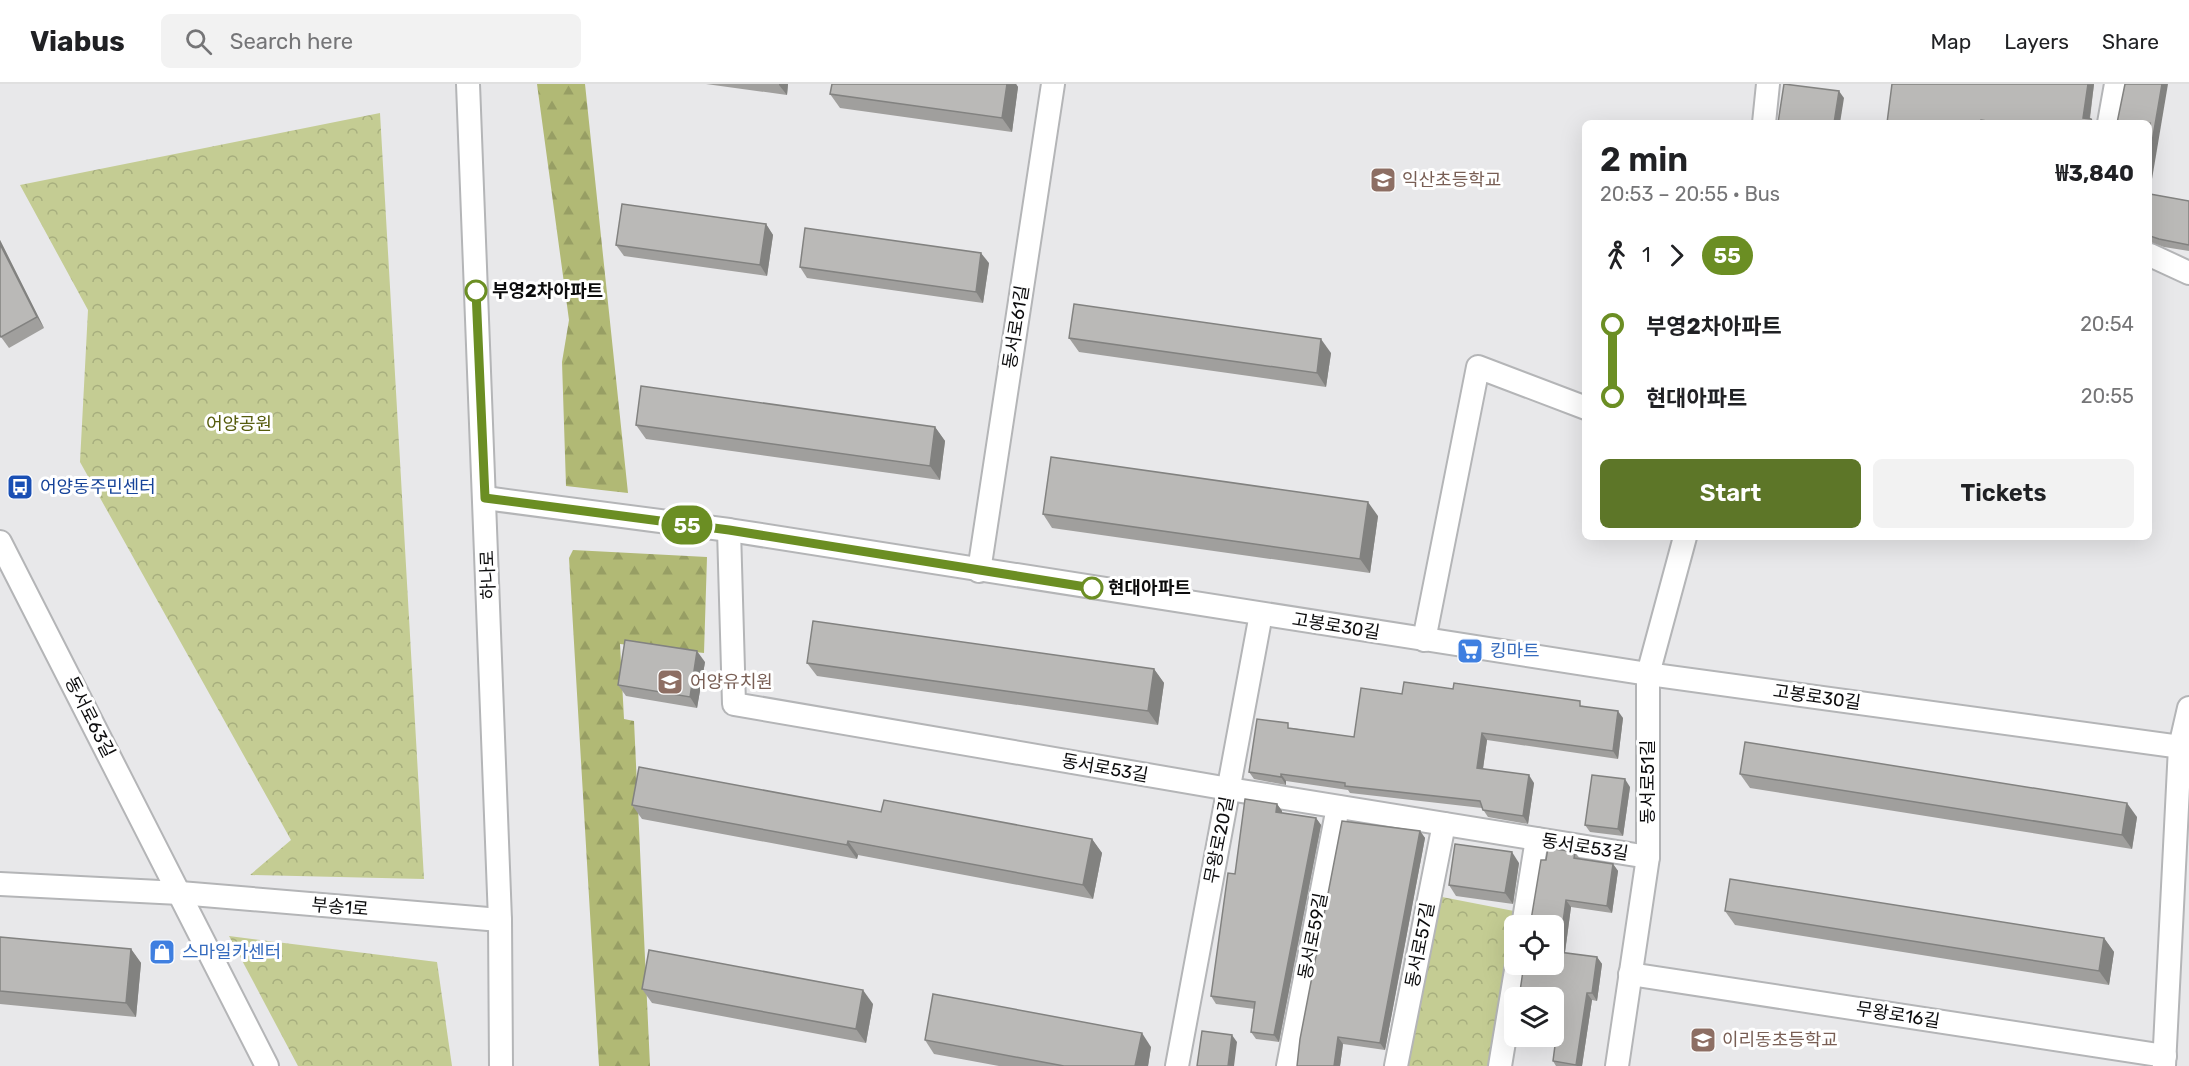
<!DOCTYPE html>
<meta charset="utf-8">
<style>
:root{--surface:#fff;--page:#f2f2f2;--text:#202124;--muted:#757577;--line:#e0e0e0;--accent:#5d7628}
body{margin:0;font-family:Rubik,"Noto Sans KR",sans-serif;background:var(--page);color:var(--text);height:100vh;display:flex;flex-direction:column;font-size:22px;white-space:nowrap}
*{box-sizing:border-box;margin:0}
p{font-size:20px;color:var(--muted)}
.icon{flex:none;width:33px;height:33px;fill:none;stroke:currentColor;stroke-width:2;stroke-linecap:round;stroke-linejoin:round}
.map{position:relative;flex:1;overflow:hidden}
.sheet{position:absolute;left:1582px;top:36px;width:570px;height:420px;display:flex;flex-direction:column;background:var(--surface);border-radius:9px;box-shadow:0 6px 24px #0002}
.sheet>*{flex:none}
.badge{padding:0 12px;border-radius:20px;font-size:21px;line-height:39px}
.tools{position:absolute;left:1504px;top:831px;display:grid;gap:12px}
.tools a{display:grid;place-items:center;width:60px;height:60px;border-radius:9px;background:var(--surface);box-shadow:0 6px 24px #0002;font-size:30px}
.map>.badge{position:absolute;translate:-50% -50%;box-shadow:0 0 0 3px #fff}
.legs{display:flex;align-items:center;gap:9px;height:66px;padding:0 18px;font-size:20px}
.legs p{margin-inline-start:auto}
.head{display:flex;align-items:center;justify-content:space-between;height:102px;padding:0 18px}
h1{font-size:33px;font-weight:600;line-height:45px}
.cta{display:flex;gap:12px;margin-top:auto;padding:12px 18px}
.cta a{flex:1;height:69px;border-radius:9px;background:var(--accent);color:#fff;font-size:24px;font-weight:600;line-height:69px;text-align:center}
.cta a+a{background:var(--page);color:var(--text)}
ul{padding:0 18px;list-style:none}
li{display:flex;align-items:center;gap:21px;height:72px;font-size:22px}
li i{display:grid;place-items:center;width:9px;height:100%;margin:0 8px;background:currentColor}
li i::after{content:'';width:15px;height:15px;margin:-8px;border:4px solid;border-radius:50%;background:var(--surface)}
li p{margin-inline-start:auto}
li:first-child i{background:linear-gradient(#0000 50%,currentColor 0)}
li:last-child i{background:linear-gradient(currentColor 50%,#0000 0)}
header{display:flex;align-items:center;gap:36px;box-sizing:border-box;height:84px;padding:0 30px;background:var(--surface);border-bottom:2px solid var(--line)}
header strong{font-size:28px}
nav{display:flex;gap:33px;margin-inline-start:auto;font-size:21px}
.search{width:420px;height:54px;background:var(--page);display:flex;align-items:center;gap:15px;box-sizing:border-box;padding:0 21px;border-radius:9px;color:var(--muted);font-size:22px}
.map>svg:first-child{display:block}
</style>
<header>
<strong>Viabus</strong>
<div class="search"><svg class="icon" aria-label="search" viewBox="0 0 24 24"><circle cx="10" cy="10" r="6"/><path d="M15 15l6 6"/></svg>Search here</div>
<nav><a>Map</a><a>Layers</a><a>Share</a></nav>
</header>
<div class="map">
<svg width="2189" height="982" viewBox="0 0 2189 982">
<defs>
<pattern id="forest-firs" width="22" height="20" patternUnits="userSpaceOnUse" patternTransform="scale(1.5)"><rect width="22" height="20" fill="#b1b975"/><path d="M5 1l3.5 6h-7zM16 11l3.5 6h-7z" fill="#979e64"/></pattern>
<pattern id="park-crowns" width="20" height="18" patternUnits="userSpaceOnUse" patternTransform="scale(1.5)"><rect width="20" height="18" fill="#c4cc93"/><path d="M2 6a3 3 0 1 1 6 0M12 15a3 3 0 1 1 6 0" fill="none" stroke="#a7ae7e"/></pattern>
</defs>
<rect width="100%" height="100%" fill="#e8e8ea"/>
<g fill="url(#forest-firs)">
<path d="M 537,0 L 585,0 L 628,409 L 566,402 L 562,278 L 569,236 Z"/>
<path d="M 573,466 L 707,473 L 704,569 L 620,560 L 624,635 L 634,637 L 650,982 L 599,982 L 569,474 Z"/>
</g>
<g fill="url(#park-crowns)">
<path d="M 380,29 L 424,795 L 250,791 L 291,756 L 80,378 L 88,226 L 20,101 Z"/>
<path d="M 1437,812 L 1519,828 L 1490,982 L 1406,982 Z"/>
<path d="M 229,852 L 437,878 L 452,982 L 298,982 Z"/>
</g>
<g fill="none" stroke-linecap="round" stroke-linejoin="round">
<g stroke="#b4b5b7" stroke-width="26">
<g id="minor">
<path d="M 468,0 L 500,836 L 501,982"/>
<path d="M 1764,39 L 1768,0"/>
<path d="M 2109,39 L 2116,0"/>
<path d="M 2150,171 L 2189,189"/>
<path d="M 485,414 L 729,446 L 1648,590 L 2189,664"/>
<path d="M 729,446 L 734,620 L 1229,705 L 1648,773"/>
<path d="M 0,458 L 267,982"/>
<path d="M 979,487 L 1053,0"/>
<path d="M 1424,556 L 1478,283 L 1586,324"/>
<path d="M 0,800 L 180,809 L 500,836"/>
<path d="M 1523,842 L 1537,755"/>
<path d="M 1630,890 L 2165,972"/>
<path d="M 1177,982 L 1261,530"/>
<path d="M 1288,982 L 1338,723"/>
<path d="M 1396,982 L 1444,740"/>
<path d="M 1500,982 L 1517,880"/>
<path d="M 1617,982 L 1648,773 L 1648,590 L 1685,453"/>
<path d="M 2164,982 L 2180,663 L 2189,624"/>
</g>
</g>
<use href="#minor" stroke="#fff" stroke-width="22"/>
</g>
<g fill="#a09f9d">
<path d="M 706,0 L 788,0 L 787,11 Z"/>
<path d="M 832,0 L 1016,0 L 1018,3 L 1012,48 L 840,24 L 830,10 Z"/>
<path d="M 2094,0 L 2090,35 L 2094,39 L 1887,39 Z"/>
<path d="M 2150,110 L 2189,117 L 2189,167 L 2164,163 L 2151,158 L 2150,156 Z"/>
<path d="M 766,140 L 773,151 L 767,192 L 624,172 L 616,161 Z"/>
<path d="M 0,156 L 44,244 L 9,264 L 1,253 Z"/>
<path d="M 989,179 L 983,219 L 807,194 L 800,183 Z"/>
<path d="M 1069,254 L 1331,269 L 1326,303 L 1079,268 Z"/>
<path d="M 636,341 L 935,343 L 945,357 L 940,396 L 646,355 Z"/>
<path d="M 1043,430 L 1378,432 L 1370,489 L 1052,444 Z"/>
<path d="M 705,578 L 697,624 L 626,612 L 618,601 Z"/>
<path d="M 807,579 L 1154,585 L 1164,599 L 1158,641 L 817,592 Z"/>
<path d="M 1453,605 L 1584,622 L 1623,634 L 1618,675 L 1487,656 L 1483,685 L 1534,699 L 1528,740 L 1488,733 L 1482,724 L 1350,709 L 1348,706 L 1286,697 L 1286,701 L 1254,695 L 1249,688 L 1292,644 L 1354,653 L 1402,610 Z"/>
<path d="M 1740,690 L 2137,733 L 2132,765 L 1750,704 Z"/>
<path d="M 1630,703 L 1623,752 L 1590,748 L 1585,741 Z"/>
<path d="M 1277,720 L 1282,727 L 1282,729 L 1316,734 L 1321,741 L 1279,958 L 1256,955 L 1251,948 L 1255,925 L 1216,920 L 1211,912 L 1235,790 Z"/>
<path d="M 632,721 L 881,728 L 1092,755 L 1102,769 L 1093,815 L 858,771 L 857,775 L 642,735 Z"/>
<path d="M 1420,747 L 1425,754 L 1385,966 L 1343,960 L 1340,982 L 1297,982 Z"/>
<path d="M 1575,768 L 1580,775 L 1613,780 L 1618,787 L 1612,829 L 1571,823 L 1565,869 L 1597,873 L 1602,880 L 1597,917 L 1592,916 L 1582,982 L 1556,982 L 1553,977 L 1558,938 L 1554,937 L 1554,914 L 1546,776 Z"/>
<path d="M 1519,779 L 1513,820 L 1456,812 L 1449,801 Z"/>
<path d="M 1725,827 L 2104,854 L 2114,868 L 2109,901 L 1735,841 Z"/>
<path d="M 0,853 L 131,865 L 141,879 L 136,933 L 0,920 Z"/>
<path d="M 642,905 L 873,920 L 866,959 L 652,919 Z"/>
<path d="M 925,956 L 1151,963 L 1148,982 L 999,982 L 934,970 Z"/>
</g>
<g fill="#828280">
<path d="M 779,0 L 788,0 L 787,11 L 779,1 Z"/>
<path d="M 1007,0 L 1016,0 L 1018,3 L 1012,48 L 1002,34 Z"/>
<path d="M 2088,0 L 2094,0 L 2089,39 L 2083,34 Z"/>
<path d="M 2162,0 L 2168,0 L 2150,107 L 2150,70 Z"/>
<path d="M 1839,7 L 1844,14 L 1840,39 L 1834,39 Z"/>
<path d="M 766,140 L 773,151 L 767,192 L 760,181 Z"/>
<path d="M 0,156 L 44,244 L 37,233 L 0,160 Z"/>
<path d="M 981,169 L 989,179 L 983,219 L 976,208 Z"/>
<path d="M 1321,255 L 1331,269 L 1326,303 L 1317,289 Z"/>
<path d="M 935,343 L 945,357 L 940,396 L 930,382 Z"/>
<path d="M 1368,418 L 1378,432 L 1370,489 L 1360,475 Z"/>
<path d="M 697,567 L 705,578 L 697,624 L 690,613 Z"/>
<path d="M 1154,585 L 1164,599 L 1158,641 L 1148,627 Z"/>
<path d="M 1618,627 L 1623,634 L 1618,675 L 1613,667 Z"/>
<path d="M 1482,649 L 1487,656 L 1482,691 L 1477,684 Z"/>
<path d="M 1281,690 L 1286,697 L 1286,701 L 1281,693 Z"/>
<path d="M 1529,691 L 1534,699 L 1528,740 L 1523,732 Z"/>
<path d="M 1625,695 L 1630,703 L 1623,752 L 1618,745 Z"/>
<path d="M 2127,719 L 2137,733 L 2132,765 L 2122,751 Z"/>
<path d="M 1277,720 L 1282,727 L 1281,736 L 1276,728 Z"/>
<path d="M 1316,734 L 1321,741 L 1279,958 L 1274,951 Z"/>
<path d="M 1420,747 L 1425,754 L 1385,966 L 1380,959 Z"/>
<path d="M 1092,755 L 1102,769 L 1093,815 L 1083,801 Z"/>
<path d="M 848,757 L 858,771 L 857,775 L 847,761 Z"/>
<path d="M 1512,768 L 1519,779 L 1513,820 L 1505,809 Z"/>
<path d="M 1613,780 L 1618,787 L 1612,829 L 1607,822 Z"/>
<path d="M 1566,816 L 1571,823 L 1564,875 L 1559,868 Z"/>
<path d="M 2104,854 L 2114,868 L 2109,901 L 2099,887 Z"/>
<path d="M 131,865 L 141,879 L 136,933 L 126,919 Z"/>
<path d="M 1597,873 L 1602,880 L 1597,917 L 1592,909 Z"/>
<path d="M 863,906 L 873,920 L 866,959 L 856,945 Z"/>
<path d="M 1587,909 L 1592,916 L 1582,982 L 1577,982 L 1576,981 Z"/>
<path d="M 1142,949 L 1151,963 L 1148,982 L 1135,982 Z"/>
<path d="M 1232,951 L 1237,958 L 1234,982 L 1228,982 Z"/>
<path d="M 1338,953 L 1343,960 L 1340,982 L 1334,982 Z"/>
</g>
<g fill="#bab9b7" stroke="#828280" stroke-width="1.5">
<path d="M 832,0 L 1007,0 L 1002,34 L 830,10 Z"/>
<path d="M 1784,0 L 1839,7 L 1834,39 L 1778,39 Z"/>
<path d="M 1892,0 L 2088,0 L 2083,34 L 2091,35 L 2093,39 L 2001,39 L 1981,36 L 1980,39 L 1887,39 Z"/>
<path d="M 2125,0 L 2162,0 L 2150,70 L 2150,39 L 2117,39 Z"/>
<path d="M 2150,110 L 2189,117 L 2189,161 L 2159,155 L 2150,152 Z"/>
<path d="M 622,120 L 766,140 L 760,181 L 616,161 Z"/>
<path d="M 805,144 L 981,169 L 976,208 L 800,183 Z"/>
<path d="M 0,160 L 37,233 L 1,253 L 0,251 Z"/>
<path d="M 1074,220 L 1321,255 L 1317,289 L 1069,254 Z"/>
<path d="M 641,302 L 935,343 L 930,382 L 636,341 Z"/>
<path d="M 1051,373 L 1368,418 L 1360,475 L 1043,430 Z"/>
<path d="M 813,537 L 1154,585 L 1148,627 L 807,579 Z"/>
<path d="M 625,556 L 697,567 L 690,613 L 618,601 Z"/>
<path d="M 1404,598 L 1453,605 L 1454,599 L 1580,617 L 1580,622 L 1618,627 L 1613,667 L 1482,649 L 1477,684 L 1529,691 L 1523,732 L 1483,726 L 1480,717 L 1345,702 L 1345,699 L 1281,690 L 1281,693 L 1249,688 L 1257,635 L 1288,639 L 1288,644 L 1354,653 L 1361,604 L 1402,610 Z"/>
<path d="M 1745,658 L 2127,719 L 2122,751 L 1740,690 Z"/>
<path d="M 639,683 L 881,728 L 884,716 L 1092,755 L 1083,801 L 848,757 L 847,761 L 632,721 Z"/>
<path d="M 1592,691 L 1625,695 L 1618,745 L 1585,741 Z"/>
<path d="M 1245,715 L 1277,720 L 1276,728 L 1316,734 L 1274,951 L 1251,948 L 1255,918 L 1211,912 L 1228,789 L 1235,790 Z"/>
<path d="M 1342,737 L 1420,747 L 1380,959 L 1338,953 L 1334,982 L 1297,982 L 1300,955 Z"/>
<path d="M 1455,760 L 1512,768 L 1505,809 L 1449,801 Z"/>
<path d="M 1548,764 L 1575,768 L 1574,774 L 1613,780 L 1607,822 L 1566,816 L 1559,868 L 1597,873 L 1592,909 L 1587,909 L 1576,981 L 1553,977 L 1559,931 L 1554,930 L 1554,914 L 1519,914 L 1524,880 L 1554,880 L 1554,842 L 1530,842 L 1541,776 L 1546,776 Z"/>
<path d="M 1730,795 L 2104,854 L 2099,887 L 1725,827 Z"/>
<path d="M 0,853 L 131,865 L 126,919 L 0,907 Z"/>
<path d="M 649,866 L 863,906 L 856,945 L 642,905 Z"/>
<path d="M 933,910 L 1142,949 L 1135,982 L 1064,982 L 925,956 Z"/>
<path d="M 1202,947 L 1232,951 L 1228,982 L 1197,982 Z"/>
</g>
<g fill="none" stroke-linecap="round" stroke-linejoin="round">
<g stroke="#fff" stroke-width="14">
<path id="line-1" d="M 476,207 L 485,414 L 729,446 L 1092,504"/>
</g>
<use href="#line-1" stroke="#6b8e23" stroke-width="9"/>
</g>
<defs>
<g id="school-square" transform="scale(1.35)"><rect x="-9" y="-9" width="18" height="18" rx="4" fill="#8d6e63" stroke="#fff"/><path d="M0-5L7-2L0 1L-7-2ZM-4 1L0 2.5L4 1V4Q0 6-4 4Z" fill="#fff"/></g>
<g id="bus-square" transform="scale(1.35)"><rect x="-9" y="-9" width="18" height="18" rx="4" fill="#1a4fb4" stroke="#fff"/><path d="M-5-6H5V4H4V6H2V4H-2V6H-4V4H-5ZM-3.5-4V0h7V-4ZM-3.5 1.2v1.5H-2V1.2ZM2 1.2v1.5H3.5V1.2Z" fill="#fff"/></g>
<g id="supermarket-square" transform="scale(1.35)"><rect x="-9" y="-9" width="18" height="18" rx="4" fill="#3f7fe0" stroke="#fff"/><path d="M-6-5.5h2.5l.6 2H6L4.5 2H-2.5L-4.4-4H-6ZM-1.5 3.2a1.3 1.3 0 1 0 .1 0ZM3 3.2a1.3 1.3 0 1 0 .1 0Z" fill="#fff"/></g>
<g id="shop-square" transform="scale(1.35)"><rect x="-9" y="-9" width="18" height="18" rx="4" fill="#3f7fe0" stroke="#fff"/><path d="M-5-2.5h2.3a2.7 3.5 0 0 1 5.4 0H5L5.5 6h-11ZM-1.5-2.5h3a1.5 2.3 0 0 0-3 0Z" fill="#fff"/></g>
</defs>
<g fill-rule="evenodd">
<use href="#school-square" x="1383" y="96"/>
<use href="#bus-square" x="20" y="403"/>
<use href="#supermarket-square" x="1470" y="567"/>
<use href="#school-square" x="670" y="598"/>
<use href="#shop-square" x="162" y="868"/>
<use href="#school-square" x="1703" y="956"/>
</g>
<g fill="#fff" stroke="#6b8e23" stroke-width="3">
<circle cx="476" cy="207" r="10"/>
<circle cx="1092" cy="504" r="10"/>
</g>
<g text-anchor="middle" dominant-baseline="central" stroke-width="6" stroke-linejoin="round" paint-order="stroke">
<g font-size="18" fill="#785e54" stroke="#fff" text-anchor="start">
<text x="1402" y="96">익산초등학교</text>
<text x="690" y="598">어양유치원</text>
<text x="1722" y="956">이리동초등학교</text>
</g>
<g font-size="18" font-weight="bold" fill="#0c0c0d" stroke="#fff" text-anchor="start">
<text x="492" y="207">부영2차아파트</text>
<text x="1108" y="504">현대아파트</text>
</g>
<g font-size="18" fill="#0c0c0d" stroke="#fff">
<text transform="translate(1016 243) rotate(-81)">동서로61길</text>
<text transform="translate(488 491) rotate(-92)">하나로</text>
<text transform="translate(1336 542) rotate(9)">고봉로30길</text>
<text transform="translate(1817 613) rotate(8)">고봉로30길</text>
<text transform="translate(90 633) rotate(63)">동서로63길</text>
<text transform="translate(1105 684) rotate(10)">동서로53길</text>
<text transform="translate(1648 698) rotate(-90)">동서로51길</text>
<text transform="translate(1219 756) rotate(-79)">무왕로20길</text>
<text transform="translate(1585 763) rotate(9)">동서로53길</text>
<text transform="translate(340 823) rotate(5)">부송1로</text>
<text transform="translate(1313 852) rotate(-79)">동서로59길</text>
<text transform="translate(1420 861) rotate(-79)">동서로57길</text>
<text transform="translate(1898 931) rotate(9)">무왕로16길</text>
</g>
<g font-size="18" fill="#565c0d" stroke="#fff">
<text x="239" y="340">어양공원</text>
</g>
<g font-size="18" fill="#164399" stroke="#fff" text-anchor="start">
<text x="40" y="403">어양동주민센터</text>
</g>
<g font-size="18" fill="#366cbe" stroke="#fff" text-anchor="start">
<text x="1490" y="567">킹마트</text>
<text x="182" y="868">스마일카센터</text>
</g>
</g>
</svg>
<div class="tools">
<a><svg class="icon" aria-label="locate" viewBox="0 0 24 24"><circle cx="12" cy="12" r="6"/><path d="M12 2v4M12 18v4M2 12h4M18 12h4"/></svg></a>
<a><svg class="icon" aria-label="layers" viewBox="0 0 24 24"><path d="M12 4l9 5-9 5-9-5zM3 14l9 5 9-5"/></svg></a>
</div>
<b class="badge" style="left:687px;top:441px;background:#6b8e23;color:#fff">55</b>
<section class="sheet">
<div class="head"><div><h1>2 min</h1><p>20:53 – 20:55 · Bus</p></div><b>₩3,840</b></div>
<div class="legs"><svg class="icon" aria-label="walk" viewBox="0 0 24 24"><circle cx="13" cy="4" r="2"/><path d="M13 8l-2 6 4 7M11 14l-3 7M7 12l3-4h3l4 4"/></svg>1<svg class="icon" aria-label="forward" viewBox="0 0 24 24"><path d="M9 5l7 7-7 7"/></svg><b class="badge" style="background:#6b8e23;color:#fff">55</b></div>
<ul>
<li><i style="color:#6b8e23"></i><b>부영2차아파트</b><p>20:54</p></li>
<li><i style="color:#6b8e23"></i><b>현대아파트</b><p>20:55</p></li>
</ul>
<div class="cta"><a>Start</a><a>Tickets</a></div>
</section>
</div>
